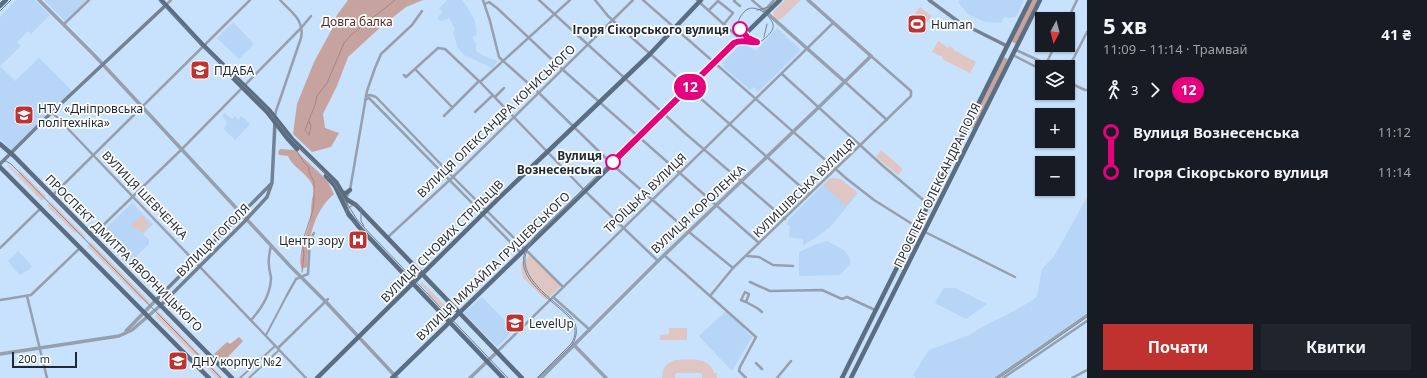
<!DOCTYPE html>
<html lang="uk">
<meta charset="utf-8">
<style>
:root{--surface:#171b24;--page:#20242c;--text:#f1f3f6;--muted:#9ea1a6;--accent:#c0322f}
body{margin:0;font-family:"Noto Sans",sans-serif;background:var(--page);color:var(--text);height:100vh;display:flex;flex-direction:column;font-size:15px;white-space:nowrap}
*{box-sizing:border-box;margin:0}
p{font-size:13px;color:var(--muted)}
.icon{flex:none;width:22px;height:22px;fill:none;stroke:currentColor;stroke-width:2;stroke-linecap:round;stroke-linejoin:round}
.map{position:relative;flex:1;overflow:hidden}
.sheet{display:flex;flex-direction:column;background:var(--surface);width:340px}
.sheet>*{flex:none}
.badge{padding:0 8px;border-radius:13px;font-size:14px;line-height:26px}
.needle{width:26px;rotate:187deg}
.controls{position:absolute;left:1035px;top:12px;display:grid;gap:8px}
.controls a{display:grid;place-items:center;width:40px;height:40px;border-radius:0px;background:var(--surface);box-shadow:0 1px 3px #0004;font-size:20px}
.scale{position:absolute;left:12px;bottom:10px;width:65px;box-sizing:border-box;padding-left:4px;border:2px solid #1f2933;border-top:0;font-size:11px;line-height:14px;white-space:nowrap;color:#1f2933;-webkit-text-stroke:3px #fff;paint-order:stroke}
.map>.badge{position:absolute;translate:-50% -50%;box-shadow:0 0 0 2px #fff}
.legs{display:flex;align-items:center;gap:6px;height:44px;padding:0 16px;font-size:13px}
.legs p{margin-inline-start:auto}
.overview{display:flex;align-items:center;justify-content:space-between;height:68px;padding:0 16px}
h1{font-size:22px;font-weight:700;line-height:30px}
.button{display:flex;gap:8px;margin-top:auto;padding:8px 16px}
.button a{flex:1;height:46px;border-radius:0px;background:var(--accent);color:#fff;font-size:16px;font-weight:700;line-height:46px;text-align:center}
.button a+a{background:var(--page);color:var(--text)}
ul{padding:0 16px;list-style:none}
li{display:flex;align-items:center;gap:14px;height:40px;font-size:15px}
li i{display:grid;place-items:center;width:6px;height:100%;margin:0 5px;background:currentColor}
li i::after{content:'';width:10px;height:10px;margin:-5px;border:3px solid;border-radius:50%;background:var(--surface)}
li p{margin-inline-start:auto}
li:first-child i{background:linear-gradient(#0000 50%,currentColor 0)}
li:last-child i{background:linear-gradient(currentColor 50%,#0000 0)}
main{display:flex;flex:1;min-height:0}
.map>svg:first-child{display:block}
</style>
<main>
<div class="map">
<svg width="1087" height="378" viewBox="0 0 1087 378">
<rect width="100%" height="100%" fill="#c8e1fc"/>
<g fill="#b7d5f6">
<path d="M 16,0 L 35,0 L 50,15 L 31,34 L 28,31 L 17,42 L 21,46 L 0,66 L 15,81 L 39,58 L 72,91 L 12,151 L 0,139 L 0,17 Z"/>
<path d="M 44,0 L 87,0 L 65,21 Z"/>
<path d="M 447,0 L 462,0 L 468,8 L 475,21 L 477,35 L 472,37 L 476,44 L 476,51 L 486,57 L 498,61 L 492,68 L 464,55 L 458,48 L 453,33 L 455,29 L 449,18 L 441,21 L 437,18 L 443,12 L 439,9 Z"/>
<path d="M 959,0 L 1024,0 L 1016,17 L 1010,18 L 1004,17 L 1001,23 L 985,22 L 968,14 L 958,2 Z"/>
<path d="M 233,22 L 254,44 L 239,59 L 217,38 Z"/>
<path d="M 777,28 L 801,50 L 758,92 L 753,87 L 750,90 L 723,67 L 724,65 L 722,63 L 741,44 L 746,43 L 756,51 Z"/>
<path d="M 224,113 L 232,119 L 235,116 L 238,120 L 241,116 L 250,124 L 235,140 L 224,129 L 227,122 L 222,116 Z"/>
<path d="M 830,178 L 840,179 L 858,193 L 830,227 L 812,240 L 803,245 L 803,239 L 789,237 L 790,226 L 787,225 L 788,220 Z"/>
<path d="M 1087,197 L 1087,313 L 993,378 L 916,378 L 913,375 L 929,350 L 967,336 L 993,321 L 1005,316 L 1033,300 L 1037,296 L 1042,269 L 1055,255 Z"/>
<path d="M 132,203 L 153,224 L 143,234 L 149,240 L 149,244 L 127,265 L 98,236 Z"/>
<path d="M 827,241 L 844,250 L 850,258 L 850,264 L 840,275 L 799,276 L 799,252 L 812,246 Z"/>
<path d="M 18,251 L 32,266 L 29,270 L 20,275 L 8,261 Z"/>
<path d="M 944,288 L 955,288 L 987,304 L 966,319 L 935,303 Z"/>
<path d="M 482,297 L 514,330 L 497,347 L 464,313 Z"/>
<path d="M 726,311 L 744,327 L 744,330 L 752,337 L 732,371 L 699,336 Z"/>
</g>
<g fill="#e0c6c3">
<path d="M 785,0 L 801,0 L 781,19 L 778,20 L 774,16 L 773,12 Z"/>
<path d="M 920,7 L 932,16 L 917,35 L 906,26 Z"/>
<path d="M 938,41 L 948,48 L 950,46 L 954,49 L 954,50 L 976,62 L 970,73 L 942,59 L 943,57 L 932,52 Z"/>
<path d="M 881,150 L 903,169 L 898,175 L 876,157 Z"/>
<path d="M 7,165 L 9,165 L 18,174 L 20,172 L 19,169 L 46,197 L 42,201 Z"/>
<path d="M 831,178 L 840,179 L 857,192 L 846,206 L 824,185 Z"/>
<path d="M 51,202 L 86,237 L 84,239 L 76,232 L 75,233 L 47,206 Z"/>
<path d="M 142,215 L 150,225 L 142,233 L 138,228 L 136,230 L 131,225 Z"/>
<path d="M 91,242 L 150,302 L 147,304 L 143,300 L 142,301 L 87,246 Z"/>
<path d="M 530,255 L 561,286 L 546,300 L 523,278 L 521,264 Z"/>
<path d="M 422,282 L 453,314 L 451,316 L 427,293 L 428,292 L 420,284 Z"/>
<path d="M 159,312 L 223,378 L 217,378 L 155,316 Z"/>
<path d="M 669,328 L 687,328 L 687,340 L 660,340 L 660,335 L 669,334 Z"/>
<path d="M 675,360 C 689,360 709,356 714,373 L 717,373 L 717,378 L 702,378 L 702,374 L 700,373 L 677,373 L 675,374 L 675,378 L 662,378 C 662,369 666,363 675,360 Z"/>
</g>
<g fill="#c7a39f">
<path d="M 348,0 L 423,0 L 406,7 L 383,25 L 348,57 L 337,86 L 323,114 L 325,128 L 339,133 L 331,147 L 312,152 L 293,134 L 297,104 L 314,62 L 332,29 L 337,15 Z"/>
<path d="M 1031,0 L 1035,0 L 1017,35 L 1035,0 L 1038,0 L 1016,44 L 1011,41 Z"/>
<path d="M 1003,57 L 1008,59 L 974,129 L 972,128 L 993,85 L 971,128 L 969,127 Z"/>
<path d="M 280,149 L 295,150 L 327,180 L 334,194 C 313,212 308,240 307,267 L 302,269 C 296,257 307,234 310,221 C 311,214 311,206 312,199 C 313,196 314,193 314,190 C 311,174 293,169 288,156 L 279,155 L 278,152 Z"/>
<path d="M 239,337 L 243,341 L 227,358 L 228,359 L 224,364 L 214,354 L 227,342 L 230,344 Z"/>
</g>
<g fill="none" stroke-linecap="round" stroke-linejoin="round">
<g stroke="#a78580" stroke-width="1">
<path d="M 309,135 L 305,130 L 315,105 L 317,96 L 327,83 L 344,43 L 351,35 L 395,0"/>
<path d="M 309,135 L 311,126 L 309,121"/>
<path d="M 297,151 L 303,161 L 309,168 L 309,172 L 314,182 L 314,200 L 313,210 L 302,243 L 304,254 L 302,272"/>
</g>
<g stroke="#96a0ac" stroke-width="2">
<path d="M 266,335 L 287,295"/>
<path d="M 240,378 L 274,347"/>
<path d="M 249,378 L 278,351"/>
</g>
<g stroke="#96a0ac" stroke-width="2.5">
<path d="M 483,0 L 490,21 L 499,57 L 501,59 L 539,93 L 614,166 L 689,232 L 733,268"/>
<path d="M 539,0 L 686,134 L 785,219"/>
<path d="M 595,0 L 608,16 L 639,44 L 809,194"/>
<path d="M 643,0 L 847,179 L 874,200 L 917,227"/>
<path d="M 697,0 L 740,39"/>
<path d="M 735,0 L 734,1 L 740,6"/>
<path d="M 752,0 L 767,13"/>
<path d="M 485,4 L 489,2 L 497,8 L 562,69 L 759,243"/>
<path d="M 166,5 L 171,0"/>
<path d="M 709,10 L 718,1 L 733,13 L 724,24"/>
<path d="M 764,11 L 774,0"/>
<path d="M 1068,19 L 1077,0"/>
<path d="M 64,24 L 89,0"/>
<path d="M 1016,50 L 1053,67"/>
<path d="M 1013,55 L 1042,70"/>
<path d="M 1046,64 L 1055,45"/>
<path d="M 415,69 L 452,107"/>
<path d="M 1068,69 L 1087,32"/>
<path d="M 782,74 L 883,166 L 928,204"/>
<path d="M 404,75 L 406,77 L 438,48 L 445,49 L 480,82 L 587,193 L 658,261"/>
<path d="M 480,82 L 570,0"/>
<path d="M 845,82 L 887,120"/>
<path d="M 1068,82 L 1085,90 L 1087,90"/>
<path d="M 366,96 L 370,95 L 376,97 L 455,179 L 563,287"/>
<path d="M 495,97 L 504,88"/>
<path d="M 365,100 L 369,98 L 521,253"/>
<path d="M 52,112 L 306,378"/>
<path d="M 475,112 L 493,95"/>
<path d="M 444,116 L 479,81"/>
<path d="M 275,117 L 276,111 L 301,38 C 305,20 291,12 280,0"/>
<path d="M 53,195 L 250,0"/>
<path d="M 346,207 L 347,204 L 346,199 L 350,190 L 367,91 L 375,68 L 381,54 L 412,25 L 422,11"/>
<path d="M 925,232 L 1015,277"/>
<path d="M 92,236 L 182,149 L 302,27 L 311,16"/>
<path d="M 388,237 L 453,177 L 633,0"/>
<path d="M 0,248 L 41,208"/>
<path d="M 664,255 L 756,337 L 740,367 L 739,371 L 746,378"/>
<path d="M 747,256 L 759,257 L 773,265 L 793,266"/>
<path d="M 750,282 L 770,291 L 822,290 L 842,299 L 847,297 L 875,310"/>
<path d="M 287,295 L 296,279 L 308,274 L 310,240 L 314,233"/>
<path d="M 27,296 L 47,378"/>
<path d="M 710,296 L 733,268 L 911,96 L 911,91 L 871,56"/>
<path d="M 553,297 L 590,330"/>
<path d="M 0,300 L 31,295 L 80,248"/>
<path d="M 746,302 L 741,300 L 745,292 L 749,294 L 746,302 L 757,308 L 762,312"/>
<path d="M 251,320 C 262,308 271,294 271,277 C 270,273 269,269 269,265 C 268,261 270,249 271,246"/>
<path d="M 278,348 L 328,299"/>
<path d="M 497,352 L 833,23"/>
<path d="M 756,363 L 762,369"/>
<path d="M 777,378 L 791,361"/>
<path d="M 996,378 L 1087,315"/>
<path d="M 1003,378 L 1087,321"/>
<path d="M 1072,378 L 1087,370"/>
</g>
<g stroke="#96a0ac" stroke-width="3.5">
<path d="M 39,0 L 95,56 L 291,267 L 326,302 L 397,378"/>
<path d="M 767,13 L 845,82"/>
<path d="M 126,331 L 156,300"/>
<path d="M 574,345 L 606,378"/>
<path d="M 0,354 L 119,336 L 132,330 L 161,305"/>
<path d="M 470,378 L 497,352"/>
<path d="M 541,378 L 658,261 L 819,107 L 871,56 L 808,0"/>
</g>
<g stroke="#738293" stroke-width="3.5">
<path d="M 929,0 L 959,22 L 1007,46"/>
<path d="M 0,164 L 49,115 L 166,5"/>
<path d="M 156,300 L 271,184"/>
<path d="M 161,305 L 244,222 L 267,197 L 272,183 L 275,122"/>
</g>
<g stroke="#5a6d81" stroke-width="4.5">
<path d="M 161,0 L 202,44 L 269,110 L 292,139 L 336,182 L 346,199 L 356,205 L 522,378"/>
<path d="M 0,6 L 6,0"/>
<path d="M 227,72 L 267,112 L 287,138 L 297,149"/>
<path d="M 0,144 L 14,156 L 232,378"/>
<path d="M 0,167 L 209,378"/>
<path d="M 326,176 L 335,186 L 348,213 L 359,227 L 503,378"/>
<path d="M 342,193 L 346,193 L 350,190"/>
<path d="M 317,378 L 499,198 L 650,54 L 701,0"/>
<path d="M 392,378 L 583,193 L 780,0"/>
<path d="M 842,378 L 1030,0"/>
<path d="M 851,378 L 1040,0"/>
</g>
<g stroke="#718395" stroke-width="1">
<path d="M 159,0 L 201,44 L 266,108 L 289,137 L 333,181 L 358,221 L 508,378"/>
<path d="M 757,10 L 769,7 L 777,0"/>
<path d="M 0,11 L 11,0"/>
<path d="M 764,37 L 767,24"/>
<path d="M 0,162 L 6,161 L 11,164 L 221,378"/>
<path d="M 357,224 C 351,220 344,217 347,209 L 353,205 L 357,205 L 361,209 L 361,221 L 364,226"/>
<path d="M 537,378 L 571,344 C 577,335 576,326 570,318 C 545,293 500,271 538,233 L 734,42 C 742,31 732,24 745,11 C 755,1 775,19 773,27 C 773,31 768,36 764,39 C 754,49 745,35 733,44 L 537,236 C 503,270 549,295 571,317 C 578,326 578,335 572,345 L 538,378"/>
<path d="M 999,378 L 1087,317"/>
</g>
</g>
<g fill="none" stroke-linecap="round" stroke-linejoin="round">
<g stroke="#fff" stroke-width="9">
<path id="line-1" d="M 613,162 L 734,43 C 742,39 748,43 757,42 L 748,38 L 740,29"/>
</g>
<use href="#line-1" stroke="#e6007e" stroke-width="6"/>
</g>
<defs>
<g id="stadium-square" transform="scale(1)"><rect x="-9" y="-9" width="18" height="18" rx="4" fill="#c0322f" stroke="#fff"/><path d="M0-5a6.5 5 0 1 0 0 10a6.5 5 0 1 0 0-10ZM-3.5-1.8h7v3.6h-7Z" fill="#fff"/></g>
<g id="university-square" transform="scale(1)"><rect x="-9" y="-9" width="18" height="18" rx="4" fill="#c0322f" stroke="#fff"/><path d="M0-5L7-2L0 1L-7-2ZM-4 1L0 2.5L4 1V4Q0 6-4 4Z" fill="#fff"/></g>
<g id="hospital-square" transform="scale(1)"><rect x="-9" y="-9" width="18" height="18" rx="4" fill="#c0322f" stroke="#fff"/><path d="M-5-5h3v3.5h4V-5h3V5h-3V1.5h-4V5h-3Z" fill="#fff"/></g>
</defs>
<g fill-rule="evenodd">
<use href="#stadium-square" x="917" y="24"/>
<use href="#university-square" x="200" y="70"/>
<use href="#university-square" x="24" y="115"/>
<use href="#hospital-square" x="358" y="240"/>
<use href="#university-square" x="515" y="323"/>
<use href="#university-square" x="178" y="361"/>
</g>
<g fill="#fff" stroke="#e6007e" stroke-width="2">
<circle cx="740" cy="29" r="7"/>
<circle cx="613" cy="162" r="7"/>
</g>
<g text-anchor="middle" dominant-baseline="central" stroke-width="3.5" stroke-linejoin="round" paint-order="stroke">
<g font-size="12" fill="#5c2a26" stroke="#fff">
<text x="357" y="21">Довга балка</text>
</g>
<g font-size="12" fill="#1f2933" stroke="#fff" text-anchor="start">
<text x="931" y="24">Human</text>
<text x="214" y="70">ПДАБА</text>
<text x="38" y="108">НТУ «Дніпровська<tspan x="38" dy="14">політехніка»</tspan></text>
<text x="344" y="240" text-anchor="end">Центр зору</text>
<text x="529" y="323">LevelUp</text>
<text x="192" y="361">ДНУ корпус №2</text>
</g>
<g font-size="12" font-weight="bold" fill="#1f2933" stroke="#fff" text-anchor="end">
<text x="729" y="29">Ігоря Сікорського вулиця</text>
<text x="602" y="155">Вулиця<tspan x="602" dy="14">Вознесенська</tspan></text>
</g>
<g font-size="12" fill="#1f2933" stroke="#fff">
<text transform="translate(496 121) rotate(-44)">ВУЛИЦЯ ОЛЕКСАНДРА КОНИСЬКОГО</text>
<text transform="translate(937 185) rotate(-64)">ПРОСПЕКТ ОЛЕКСАНДРА ПОЛЯ</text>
<text transform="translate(804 188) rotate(-44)">КУЛИШІВСЬКА ВУЛИЦЯ</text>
<text transform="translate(645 193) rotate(-44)">ТРОЇЦЬКА ВУЛИЦЯ</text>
<text transform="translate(145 195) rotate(46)">ВУЛИЦЯ ШЕВЧЕНКА</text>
<text transform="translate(698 209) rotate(-43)">ВУЛИЦЯ КОРОЛЕНКА</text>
<text transform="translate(213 240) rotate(-45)">ВУЛИЦЯ ГОГОЛЯ</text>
<text transform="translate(442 241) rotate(-45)">ВУЛИЦЯ СІЧОВИХ СТРІЛЬЦІВ</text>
<text transform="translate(124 253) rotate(45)">ПРОСПЕКТ ДМИТРА ЯВОРНИЦЬКОГО</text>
<text transform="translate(493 266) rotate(-44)">ВУЛИЦЯ МИХАЙЛА ГРУШЕВСЬКОГО</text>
</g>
</g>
</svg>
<div class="controls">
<a><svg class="needle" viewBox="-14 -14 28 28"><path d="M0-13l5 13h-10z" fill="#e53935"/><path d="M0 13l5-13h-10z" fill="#9ea1a6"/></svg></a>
<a><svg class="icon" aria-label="layers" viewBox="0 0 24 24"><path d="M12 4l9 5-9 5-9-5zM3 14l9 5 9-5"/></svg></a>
<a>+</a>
<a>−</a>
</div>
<div class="scale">200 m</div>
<b class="badge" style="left:690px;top:87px;background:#e6007e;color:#fff">12</b>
</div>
<section class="sheet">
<div class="overview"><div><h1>5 хв</h1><p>11:09 – 11:14 · Трамвай</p></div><b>41 ₴</b></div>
<div class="legs"><svg class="icon" aria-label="walk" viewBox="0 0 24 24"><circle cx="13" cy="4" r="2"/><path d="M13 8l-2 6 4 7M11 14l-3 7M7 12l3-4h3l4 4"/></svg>3<svg class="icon" aria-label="forward" viewBox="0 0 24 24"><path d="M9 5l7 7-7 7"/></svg><b class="badge" style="background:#e6007e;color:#fff">12</b></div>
<ul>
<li><i style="color:#e6007e"></i><b>Вулиця Вознесенська</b><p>11:12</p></li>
<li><i style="color:#e6007e"></i><b>Ігоря Сікорського вулиця</b><p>11:14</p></li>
</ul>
<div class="button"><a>Почати</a><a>Квитки</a></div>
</section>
</main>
